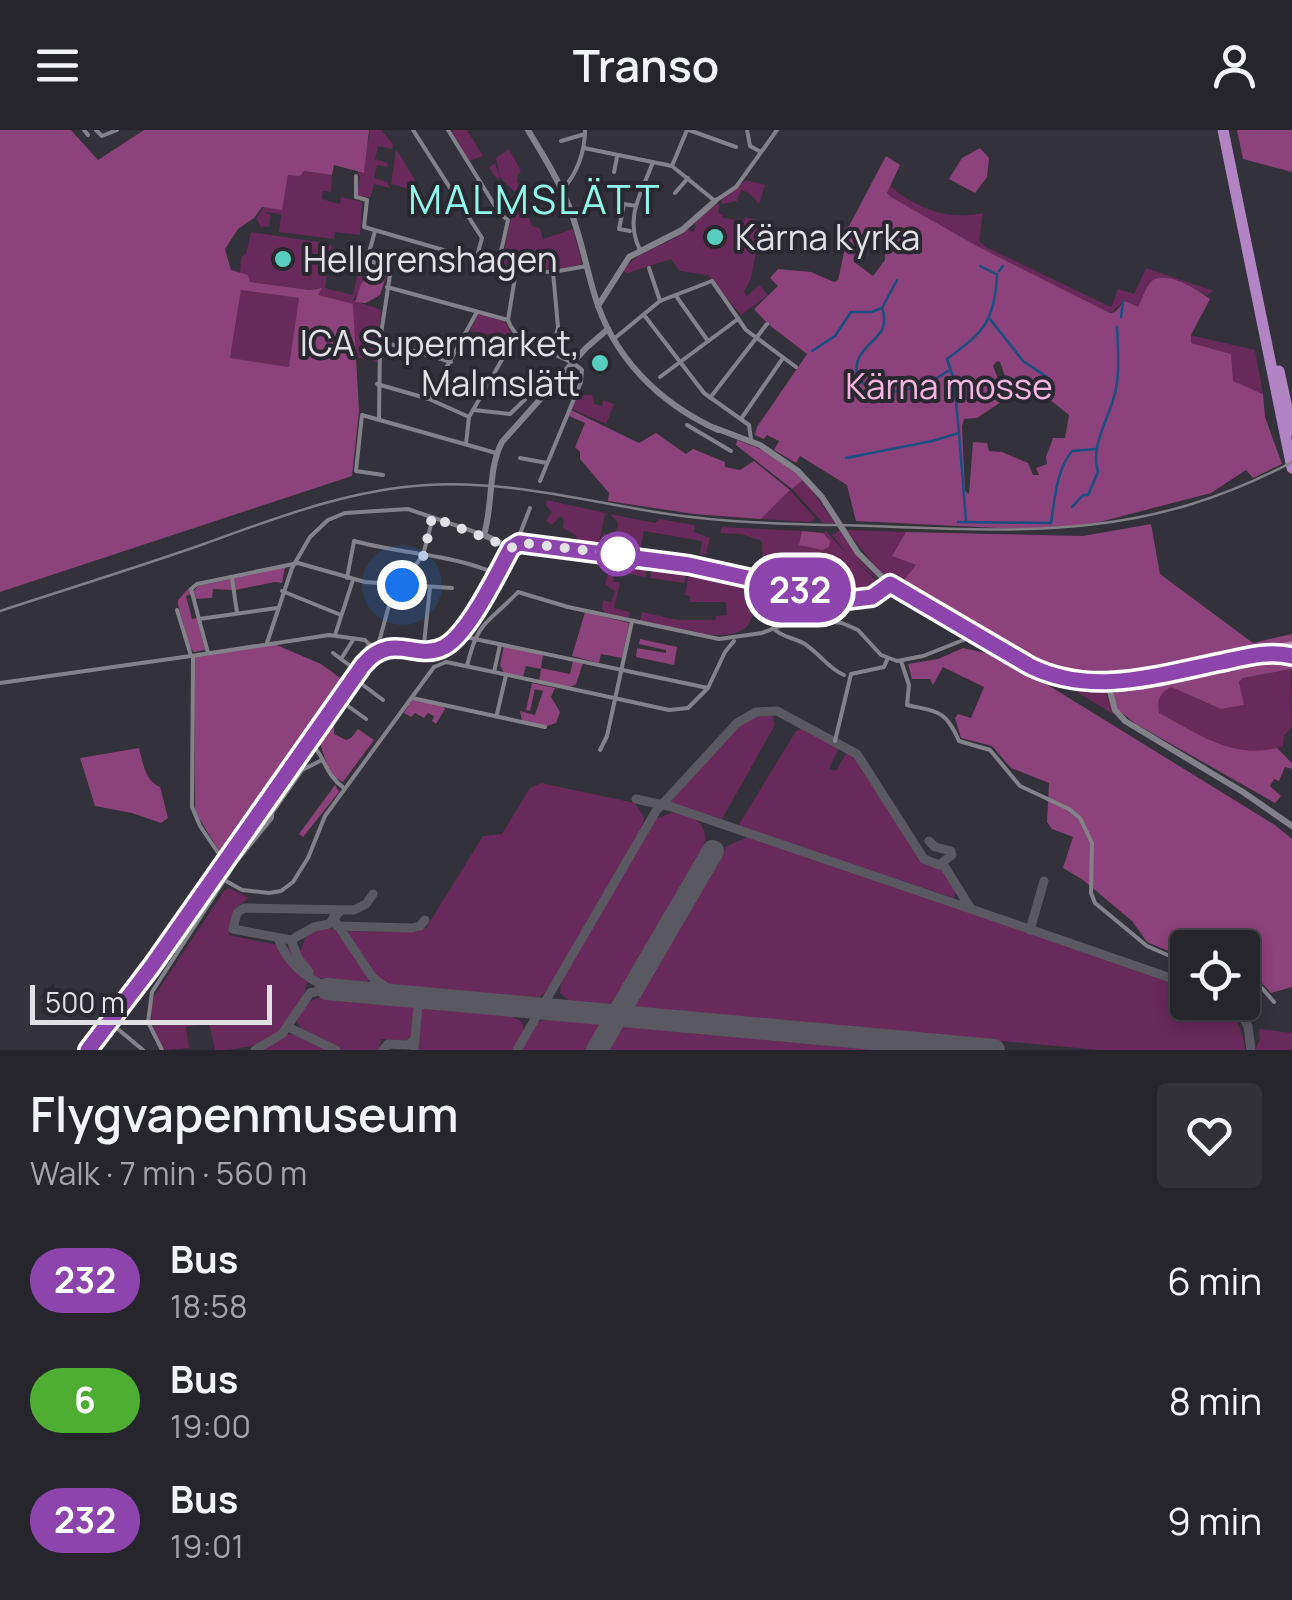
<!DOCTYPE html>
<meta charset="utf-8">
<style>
:root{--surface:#26252b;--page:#323137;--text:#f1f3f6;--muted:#a4a5a9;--line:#424247}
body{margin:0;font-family:Manrope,sans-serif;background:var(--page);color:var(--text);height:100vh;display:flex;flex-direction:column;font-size:38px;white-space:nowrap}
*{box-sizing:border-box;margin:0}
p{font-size:32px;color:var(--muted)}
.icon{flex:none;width:55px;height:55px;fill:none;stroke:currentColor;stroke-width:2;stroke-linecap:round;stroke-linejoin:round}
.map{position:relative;height:920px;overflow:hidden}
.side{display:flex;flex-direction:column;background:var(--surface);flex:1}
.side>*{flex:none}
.badge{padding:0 20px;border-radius:32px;font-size:35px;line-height:65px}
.buttons{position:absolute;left:1170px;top:800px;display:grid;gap:20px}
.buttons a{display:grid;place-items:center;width:90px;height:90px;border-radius:10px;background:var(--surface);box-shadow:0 5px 15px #0003,0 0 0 2px var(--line);font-size:50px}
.scale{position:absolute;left:30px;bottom:25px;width:242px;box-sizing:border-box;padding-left:10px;border:5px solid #e1e0e5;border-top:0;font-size:28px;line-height:35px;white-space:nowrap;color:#e1e0e5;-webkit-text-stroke:8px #29272f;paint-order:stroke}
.you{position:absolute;width:50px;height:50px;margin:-25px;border:8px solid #fff;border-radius:50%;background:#1a73e8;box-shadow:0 0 0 15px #1a73e833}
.map>.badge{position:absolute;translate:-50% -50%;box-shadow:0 0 0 5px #fff}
.round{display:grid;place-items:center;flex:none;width:105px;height:105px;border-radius:10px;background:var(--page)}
.summary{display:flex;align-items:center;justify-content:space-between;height:170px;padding:0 30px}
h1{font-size:48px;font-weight:600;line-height:75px}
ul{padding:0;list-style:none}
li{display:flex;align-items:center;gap:30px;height:120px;padding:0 30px}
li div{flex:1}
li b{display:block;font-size:38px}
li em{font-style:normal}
li .badge{min-width:110px;font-weight:700;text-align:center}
header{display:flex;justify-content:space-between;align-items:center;height:130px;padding:0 30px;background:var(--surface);font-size:45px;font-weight:600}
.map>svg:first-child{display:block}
</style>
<header><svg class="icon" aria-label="menu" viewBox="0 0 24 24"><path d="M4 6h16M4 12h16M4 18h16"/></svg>Transo<svg class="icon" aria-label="person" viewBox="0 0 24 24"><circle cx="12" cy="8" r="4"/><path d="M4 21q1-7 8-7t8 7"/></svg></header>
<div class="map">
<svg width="1292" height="920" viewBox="0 0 1292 920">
<rect width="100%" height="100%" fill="#333139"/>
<g fill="#682a5a">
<path d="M 370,0 L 381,0 L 393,14 L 392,19 L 378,16 L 375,29 L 388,33 L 387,37 L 377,35 L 374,48 L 387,52 L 390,58 L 374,54 L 370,68 L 357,65 L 360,47 L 357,41 L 363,43 Z"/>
<path d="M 454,0 L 467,0 L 483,26 L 469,31 L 452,2 Z"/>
<path d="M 396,19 L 423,63 L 391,54 Z"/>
<path d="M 509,19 L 521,41 L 518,44 L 517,53 L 527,54 L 531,62 L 529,64 L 514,61 L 500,47 L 498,50 L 489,38 L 495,33 L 500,47 L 496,28 Z"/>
<path d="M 303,41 L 332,45 L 331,62 L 323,61 L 322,69 L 340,74 L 341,67 L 362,72 L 360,105 L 335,102 L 334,109 L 279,102 L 281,84 L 264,82 L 271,85 L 269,97 L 263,96 L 262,99 L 256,88 L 264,77 L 282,79 L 288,45 Z"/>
<path d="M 746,50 L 765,55 L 759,74 L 749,63 L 741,60 L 737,71 L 722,74 L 721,70 Z"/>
<path d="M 890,56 C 917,79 950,91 983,83 L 979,111 L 986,117 L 1111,177 L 1118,159 L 1134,164 L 1146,138 L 1214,161 L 1207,165 L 1188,155 L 1151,152 L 1138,178 L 1125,171 L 1110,183 L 977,116 L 891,67 L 887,63 Z"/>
<path d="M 523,74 L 532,96 L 540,98 L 543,109 L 573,99 L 582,134 L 554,140 L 521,138 L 501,133 L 511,89 Z"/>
<path d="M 717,74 L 720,75 L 718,83 L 723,85 L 723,88 L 744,91 L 745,87 L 762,91 L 751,148 L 744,162 L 747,166 L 759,155 L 768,165 L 741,185 L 708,145 L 680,141 L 671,129 L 628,143 L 623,141 C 639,117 670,117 689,97 L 689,101 L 694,102 L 696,91 Z"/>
<path d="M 251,102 L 325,113 L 328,116 L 332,114 L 325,158 L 353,165 L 360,134 L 365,132 L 371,136 L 367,136 L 369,146 L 353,170 L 381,180 L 377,232 L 356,227 L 352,174 L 317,165 L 321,159 L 318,158 L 309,160 L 250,152 L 248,145 L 240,143 L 241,127 L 246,124 Z"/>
<path d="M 241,159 L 299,168 L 290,237 L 230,229 Z"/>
<path d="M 478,184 L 504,191 L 514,207 L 509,212 L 501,206 L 470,201 Z"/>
<path d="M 1190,205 L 1255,220 L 1263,264 L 1232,251 L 1230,224 L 1191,213 Z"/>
<path d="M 578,265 L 592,265 L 594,274 L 602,276 L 603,270 L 614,274 L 606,294 L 572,279 Z"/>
<path d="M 804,349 L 835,393 L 823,393 L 792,359 Z"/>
<path d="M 790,360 L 815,388 L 811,392 L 761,389 Z"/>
<path d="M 547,370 L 605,383 L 599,413 L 604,403 L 612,408 L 618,396 L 617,391 L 610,384 L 655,393 L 659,389 L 695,395 L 694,402 L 710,408 L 706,424 L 700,425 L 702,411 L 644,401 L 640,420 L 650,424 L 579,416 L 576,405 L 563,398 L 564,390 L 560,386 L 552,395 L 546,391 L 552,382 L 546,375 Z"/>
<path d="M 722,397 L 802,401 L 800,414 L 822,420 L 828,408 L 823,403 L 826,401 L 848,425 L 832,405 L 840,400 L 860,430 L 883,454 L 850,426 L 880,454 C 870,464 859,467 844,466 L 673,428 L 763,441 L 762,411 L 741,404 L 720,403 Z"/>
<path d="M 846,400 L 906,402 L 893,426 L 916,435 L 900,455 L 880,442 Z"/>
<path d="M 619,428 L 648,433 L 645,447 L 615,441 L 613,452 L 620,452 L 614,478 L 630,482 L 629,488 L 606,484 L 602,478 L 603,470 L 611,472 L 615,461 L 605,455 L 612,429 Z"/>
<path d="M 653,434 L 687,439 L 684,453 L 650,448 Z"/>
<path d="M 690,439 L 757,454 C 755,465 755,484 749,494 C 733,518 664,496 640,491 L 642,482 L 678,490 L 715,490 L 716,486 L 727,485 L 726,472 L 690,472 L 690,466 L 685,465 Z"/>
<path d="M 1291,539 L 1292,596 L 1284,606 L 1283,616 C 1238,634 1198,604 1159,583 C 1157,570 1159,563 1171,557 L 1221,579 L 1243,575 L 1239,552 L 1243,548 Z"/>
<path d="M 1057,550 L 1104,559 L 1116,586 L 1110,582 Z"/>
<path d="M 762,584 L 773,586 L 775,595 L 722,689 L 669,673 L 739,596 Z"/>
<path d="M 804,598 L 839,618 L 829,639 L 836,641 L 847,622 L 861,632 L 921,730 L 929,736 L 943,740 L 956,760 L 954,768 L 738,696 L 796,601 Z"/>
<path d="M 541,653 L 635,673 L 644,687 L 642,699 L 547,862 L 537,868 L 388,854 L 374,846 L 348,807 L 349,801 L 414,802 L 426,798 L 483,706 L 502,704 L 530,658 Z"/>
<path d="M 674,682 C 694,685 709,694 704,716 L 612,875 L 569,871 L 560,863 L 561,852 L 655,689 Z"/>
<path d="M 748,707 L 1187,857 L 1188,872 L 1220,873 C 1235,885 1244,901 1245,920 L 1099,920 L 632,877 L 727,716 Z"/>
<path d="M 229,758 L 249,768 L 235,779 L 229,805 L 301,820 L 307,803 L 318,799 L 335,799 L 370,848 L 366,853 L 308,847 C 299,900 266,920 215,920 L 209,893 L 186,897 L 189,918 L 165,920 C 153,904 150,890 151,871 L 224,761 Z"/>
<path d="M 318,868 L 511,886 L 522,892 L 524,902 L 514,920 L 418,920 L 419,905 L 413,904 L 405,911 L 381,909 L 379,920 L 263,920 L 287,904 L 300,906 L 302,901 L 296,890 L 306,873 Z"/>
<path d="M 544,889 L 599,894 L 601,896 L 587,920 L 521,920 L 537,893 Z"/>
<path d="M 622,896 L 886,920 L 608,920 Z"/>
<path d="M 1259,899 L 1292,903 L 1292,920 L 1255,920 L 1260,909 Z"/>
</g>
<g fill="#8c427a" fill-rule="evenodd">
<path d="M 0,0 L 71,0 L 98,30 L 144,0 L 369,0 L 364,43 L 334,35 L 332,45 L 304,41 L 300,46 L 288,45 L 282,80 L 262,77 L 254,88 L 238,99 L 225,119 L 231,140 L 248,145 L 250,152 L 309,160 L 322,158 L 318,165 L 353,174 L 359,281 L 352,346 L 0,462 ZM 241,160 L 299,168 L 289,237 L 230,228 Z"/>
<path d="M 1237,0 L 1292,0 L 1292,42 L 1243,29 Z"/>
<path d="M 980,18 L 989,28 L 987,47 L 975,63 L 949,49 L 962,28 Z"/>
<path d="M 886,26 L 900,35 L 887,63 L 891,67 L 977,116 L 1110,183 L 1115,182 L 1125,171 L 1138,177 C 1142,170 1147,152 1155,149 C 1171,143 1199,160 1210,169 L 1191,205 L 1191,213 L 1231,224 L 1233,251 L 1263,264 L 1265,287 L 1282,334 L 1253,348 L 1246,340 L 1211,363 L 1088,395 L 1018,399 L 856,391 L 847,355 L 800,326 L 796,333 L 774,320 L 779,311 L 767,305 L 764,309 L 755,305 L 757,297 L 807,224 L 768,194 L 754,179 L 778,156 L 770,148 L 778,139 L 811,142 L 834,152 L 838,150 L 848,104 L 860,115 L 854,132 L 873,146 L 885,130 L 884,110 L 874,106 L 869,111 L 843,99 L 849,96 ZM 997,231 L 1000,232 L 1008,255 L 1020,265 L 1044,265 L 1069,285 L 1065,308 L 1053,308 L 1046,327 L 1047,334 L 1036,338 L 1039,345 L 1033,345 L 1028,333 L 1002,322 L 989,321 L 987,313 L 973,312 L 969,364 L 965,361 L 962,296 L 964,289 L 977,288 L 1001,272 L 1004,264 L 993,236 Z"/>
<path d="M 367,135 L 388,140 L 380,165 L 366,173 L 355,172 L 361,154 L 369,146 Z"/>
<path d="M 571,280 L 639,313 L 656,303 L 686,324 L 693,319 L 725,332 L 725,337 L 740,340 L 754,331 L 790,360 L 761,389 L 694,384 L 608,371 L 609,363 L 580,329 L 580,322 L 575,317 L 585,293 L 569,286 Z"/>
<path d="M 737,310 L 765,321 L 804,349 L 792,359 L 736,315 Z"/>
<path d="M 1151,394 L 1160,444 L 1253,513 L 1292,504 L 1292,512 L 1114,548 L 1081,549 L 1044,538 L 900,455 L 916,435 L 892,426 L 906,402 L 1083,406 Z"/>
<path d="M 802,401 L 823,403 L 830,411 L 829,417 L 822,420 L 799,415 Z"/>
<path d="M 285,437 L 282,453 L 275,452 L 235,460 L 233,448 Z"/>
<path d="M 231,449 L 232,460 L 213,459 L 212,468 L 195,469 L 193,462 L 198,456 Z"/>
<path d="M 189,458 L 191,464 L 186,466 L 192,489 L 197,488 L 205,520 L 194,522 L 190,518 L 178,475 L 178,470 Z"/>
<path d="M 585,482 L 629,493 L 622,528 L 601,524 L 599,533 L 572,526 Z"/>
<path d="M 640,509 L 677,517 L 674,535 L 636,527 L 637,518 L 666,523 L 666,520 L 639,514 Z"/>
<path d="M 274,514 L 321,534 L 346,552 L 220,722 L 195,682 L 194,526 Z"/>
<path d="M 504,516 L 543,525 L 541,538 L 570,544 L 573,531 L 583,533 L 576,554 L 569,558 L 539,551 L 541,539 L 526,536 L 523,547 L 504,543 L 500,535 Z"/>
<path d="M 963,518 L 986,523 L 1043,552 L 1275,695 L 1292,709 L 1292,857 L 1271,863 L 1253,843 L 1243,840 L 1242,818 L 1188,818 L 1187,829 L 1147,812 L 1132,791 L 1083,750 L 1063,738 L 1073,707 L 1052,699 L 1047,692 L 1049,653 L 1011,638 L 992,616 L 961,608 L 955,588 L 958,584 L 971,588 L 984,557 L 943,537 L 933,555 L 930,549 L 912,549 L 908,534 L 938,529 Z"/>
<path d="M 1264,527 L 1292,529 L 1292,542 L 1291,539 L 1243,548 L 1239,552 L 1244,575 L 1221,579 L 1171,557 C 1159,564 1157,570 1159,583 C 1199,604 1231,629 1277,618 L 1292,633 L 1292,639 L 1285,637 L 1279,651 L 1274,649 L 1270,656 L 1281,666 L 1275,673 L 1136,594 L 1119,581 L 1112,566 L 1119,557 Z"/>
<path d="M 532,553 L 555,558 L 551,567 L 560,582 L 556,593 L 547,596 L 522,591 L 520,581 L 535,585 L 543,561 L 535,559 L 530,581 L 526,580 Z"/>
<path d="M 412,570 L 443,576 L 445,579 L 436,594 L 432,591 L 434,586 L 428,583 L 424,588 L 415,583 L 411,587 L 404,583 Z"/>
<path d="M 329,590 L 334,594 L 334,604 L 346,610 L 351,608 L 358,599 L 374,610 L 343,652 C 326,644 326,627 319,612 Z"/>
<path d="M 139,618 C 143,633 145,651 160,657 L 168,688 L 161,693 L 132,683 L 95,676 L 80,628 Z"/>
<path d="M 335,655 L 339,662 L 303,707 L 299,704 Z"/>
</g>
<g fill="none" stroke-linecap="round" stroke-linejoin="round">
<g stroke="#1a4f80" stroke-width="2.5">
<path d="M 980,136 L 996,144"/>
<path d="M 999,141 L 1003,136"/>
<path d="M 1121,187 L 1123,172"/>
<path d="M 990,189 L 1023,231 L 1047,247"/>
<path d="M 812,221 L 835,206 L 851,182 L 871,182 L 882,178 L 897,150"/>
<path d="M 881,264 L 924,256 L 948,241"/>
<path d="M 878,266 L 856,247 C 857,241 856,235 858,230 C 866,209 892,207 882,178"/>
<path d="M 959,304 L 966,391"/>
<path d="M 846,328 L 932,311 L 959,303 L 954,250 L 947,229 C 984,202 995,191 997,144"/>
<path d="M 1072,377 L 1083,365 L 1088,365 L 1098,342 C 1090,315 1109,289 1115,263 C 1120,242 1118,219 1117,197"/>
<path d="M 958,392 L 1051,393 C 1055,368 1056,341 1072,321 L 1096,319"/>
</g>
<g stroke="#5a5860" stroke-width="9">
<path d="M 636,669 L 672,677 L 971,779"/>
<path d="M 929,711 L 935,717 L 951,721"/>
<path d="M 943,734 L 971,779 L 1188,854"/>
<path d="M 341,780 L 329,794 L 314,797 L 291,810 L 233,799 L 237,783 L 244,778 L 354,780 L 366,774 L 373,764"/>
<path d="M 333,788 L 373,848 L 397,865"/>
<path d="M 337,796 L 412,798 L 420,796 L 425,790"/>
<path d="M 1030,800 L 1044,751"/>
<path d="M 278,808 C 286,831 305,848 327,857"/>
<path d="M 291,810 L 298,828 L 309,842"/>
<path d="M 1233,872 L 1248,896 L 1251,920"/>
<path d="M 288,897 L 336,920"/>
<path d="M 255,920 L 282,904 L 310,863 L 327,859"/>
<path d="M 383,920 L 388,914 L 408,915 L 414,910"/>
<path d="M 414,920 L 418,876 L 429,868"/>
<path d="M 517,920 L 656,681 L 737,593 L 756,582 L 777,581 L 857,624 L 924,729 L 939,735 L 952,725"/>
</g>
<g stroke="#5a5860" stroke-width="22">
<path d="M 327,859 L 994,920"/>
<path d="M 597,920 L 713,721"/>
</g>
<g stroke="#83828a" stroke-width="4">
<path d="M 84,0 L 88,5"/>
<path d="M 96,0 L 102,6 L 117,0"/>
<path d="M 413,0 L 482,108 L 476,130"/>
<path d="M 448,0 L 500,84 L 508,90 L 498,135"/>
<path d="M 689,0 L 736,17"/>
<path d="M 747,0 L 750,16 L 761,22"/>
<path d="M 561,11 L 585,4"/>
<path d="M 584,18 L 672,36 L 715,71 L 736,57 L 777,0"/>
<path d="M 672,36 L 687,0"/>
<path d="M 614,42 L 617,27"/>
<path d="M 356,46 L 356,67 L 367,70 L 364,97 L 516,141 L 553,142 L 587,136"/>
<path d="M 562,60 C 577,44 585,22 585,0"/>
<path d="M 675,63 L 688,48"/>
<path d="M 375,101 L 367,130 L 391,138 L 380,211 L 379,289"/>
<path d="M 630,101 L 619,99 L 624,74 L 636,76"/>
<path d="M 640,120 C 624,88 641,64 653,32"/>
<path d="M 649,138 L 660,171"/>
<path d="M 387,157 L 508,190 C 519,222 559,219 582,240 L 581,252 L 540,351"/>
<path d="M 676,166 L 708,211"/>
<path d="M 644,185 L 704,263 L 749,295 L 751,309"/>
<path d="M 508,190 L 516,141"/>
<path d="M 615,208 L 660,171 L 712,151 L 746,200 L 796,237"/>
<path d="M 380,211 L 451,232"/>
<path d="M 553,221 L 558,197 L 553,142"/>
<path d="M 660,247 L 738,189"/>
<path d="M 377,254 L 429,269 L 467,286"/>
<path d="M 710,268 L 767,194"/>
<path d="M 429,269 L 477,182"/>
<path d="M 474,280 L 510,284 L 545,250 L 554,251"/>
<path d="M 741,289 L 783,228"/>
<path d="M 687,295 L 731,321"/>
<path d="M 466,314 L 469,287 L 515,207"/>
<path d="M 520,328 L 547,333"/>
<path d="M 383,345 L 356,341 L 362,285 L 496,323"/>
<path d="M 516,414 L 530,378"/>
<path d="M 232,448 L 237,483"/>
<path d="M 347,448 L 354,411 C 398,423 445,424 487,440"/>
<path d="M 282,461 L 341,485"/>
<path d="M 177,480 L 191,526 L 329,505 L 365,510 L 376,522"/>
<path d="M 199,489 L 277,478"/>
<path d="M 773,498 C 781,507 792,507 803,513 C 819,522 828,539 844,545"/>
<path d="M 463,504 L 470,508 L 708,558 L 725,522 L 734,511"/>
<path d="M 335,505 L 353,450"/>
<path d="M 353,510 L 341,529 L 352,537 L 370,514"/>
<path d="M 379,512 L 391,468 L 423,425 L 433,387"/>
<path d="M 267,513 L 292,438 L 310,407 L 328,390 L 345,383 L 408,379 L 484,405"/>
<path d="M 424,514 L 430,457"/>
<path d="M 500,515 L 494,542 L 669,580 L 688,578 L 708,558"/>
<path d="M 208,523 L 191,459 L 197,454 L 298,433 L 365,452 L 452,458"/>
<path d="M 333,523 L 341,529"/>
<path d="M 193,527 L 192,677 L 200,696 L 225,733"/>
<path d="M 901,531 L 909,555 L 907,575 C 938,582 946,580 959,611 L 990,620 L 1020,656 L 1069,679 L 1080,688 L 1092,713 L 1091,763 L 1095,773 L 1147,816 L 1188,834"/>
<path d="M 467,536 C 478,489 488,494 518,462 L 568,477 L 719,509 L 762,503 L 802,488 L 842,493 L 858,500 L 881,525 L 897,531 L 923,526 L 966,509 L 971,502"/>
<path d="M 355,549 L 383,570"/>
<path d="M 0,553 L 191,526"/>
<path d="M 412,568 L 545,597"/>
<path d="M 341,571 L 366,589"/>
<path d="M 497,584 L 506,545"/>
<path d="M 835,611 L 851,544 L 884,537 L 887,530"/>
<path d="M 308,612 C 326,624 322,642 344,658"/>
<path d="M 600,620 L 607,606 L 632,491"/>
<path d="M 226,751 L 242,760 L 269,763 L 281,761 L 293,752 L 308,728 L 325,686 L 434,537 L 446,532 L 494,542"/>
<path d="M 1242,849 L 1262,858 L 1274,872"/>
<path d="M 119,900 L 143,920"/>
<path d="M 162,920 L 148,892 L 152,862 L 236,732 L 272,688 L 272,683 L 302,640 L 322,630"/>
</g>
<g stroke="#83828a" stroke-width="6">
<path d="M 528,0 C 542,24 558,48 568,74 C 580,103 585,133 594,163 C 612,227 659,273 718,300"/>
<path d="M 598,176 L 629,127 L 682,100 L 715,71"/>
<path d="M 608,199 L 586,218 L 502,312 C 488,338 493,375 484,405 L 511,418 L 522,413 L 680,433 L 847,470 L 871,467 L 891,454"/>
<path d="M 715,298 L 760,315 L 798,341 L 822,367 L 858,423 L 883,448 L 1041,541 L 1072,551 L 1108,554 L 1253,525"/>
<path d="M 1108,554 L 1115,580 L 1125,591 L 1243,662 L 1292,696"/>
<path d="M 88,920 L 152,836 L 363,535 C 393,500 422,534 452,513 C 475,498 497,443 511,418"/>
</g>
<g stroke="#b184c3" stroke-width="11">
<path d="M 1223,0 L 1292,338"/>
<path d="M 1279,241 L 1292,301"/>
<path d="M 1254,525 L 1292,517"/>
</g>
<path stroke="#828087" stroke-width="2.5" d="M 0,481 C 67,459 135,438 201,415 C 276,388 347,360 427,355 C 509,350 588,372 668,384 C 735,394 804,394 872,396 C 1029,402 1147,409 1292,332"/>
</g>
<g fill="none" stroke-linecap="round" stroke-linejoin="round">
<g stroke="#fff" stroke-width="22">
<path id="line" d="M 88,920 L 152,836 L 363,535 C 393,500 416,532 444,517 C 468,505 498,442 511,418 L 519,413 L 689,435 L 847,470 L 872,467 L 890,454 L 1030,536 C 1093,567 1157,545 1222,532 C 1245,527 1269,520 1292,526"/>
</g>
<use href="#line" stroke="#8e44ad" stroke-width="15"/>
<path stroke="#e1e0e5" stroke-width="10" stroke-dasharray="0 18" d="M 402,455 L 424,425 L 432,387 L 511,418 L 522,413 L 618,424"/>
</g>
<g fill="#58cec0" stroke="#29272f" stroke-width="4">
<circle cx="715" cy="107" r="10"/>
<circle cx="283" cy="129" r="10"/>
<circle cx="600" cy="233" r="10"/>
</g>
<circle fill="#fff" stroke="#8e44ad" stroke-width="5" cx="618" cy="424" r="20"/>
<g text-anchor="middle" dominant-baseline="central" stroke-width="8" stroke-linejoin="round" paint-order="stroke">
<g font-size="35" fill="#e1e0e5" stroke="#29272f" text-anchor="start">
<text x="735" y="107">Kärna kyrka</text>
<text x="303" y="129">Hellgrenshagen</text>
<text x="580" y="213" text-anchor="end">ICA Supermarket,<tspan x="580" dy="40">Malmslätt</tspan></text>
</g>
<g font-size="35" fill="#f4b5e1" stroke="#29272f">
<text x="949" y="256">Kärna mosse</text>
</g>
<g font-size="40" letter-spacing="2.5" fill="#8ff8ea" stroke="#29272f">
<text x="535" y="68">MALMSLÄTT</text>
</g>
</g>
</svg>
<div class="buttons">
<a><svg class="icon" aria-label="locate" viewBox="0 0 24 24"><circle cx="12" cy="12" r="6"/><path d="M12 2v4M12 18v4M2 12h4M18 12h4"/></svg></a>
</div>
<div class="scale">500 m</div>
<div class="you" style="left:402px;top:455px"></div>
<b class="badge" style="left:800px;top:460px;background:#8e44ad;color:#fff">232</b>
</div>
<section class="side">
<div class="summary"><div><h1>Flygvapenmuseum</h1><p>Walk · 7 min · 560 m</p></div><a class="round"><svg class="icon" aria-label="heart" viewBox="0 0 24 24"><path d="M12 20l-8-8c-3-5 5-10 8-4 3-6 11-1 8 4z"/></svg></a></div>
<ul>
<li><span class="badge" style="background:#8e44ad;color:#fff">232</span><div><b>Bus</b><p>18:58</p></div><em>6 min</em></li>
<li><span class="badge" style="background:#4ead33;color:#fff">6</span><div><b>Bus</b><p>19:00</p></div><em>8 min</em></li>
<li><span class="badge" style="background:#8e44ad;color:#fff">232</span><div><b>Bus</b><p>19:01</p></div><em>9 min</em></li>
</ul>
</section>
